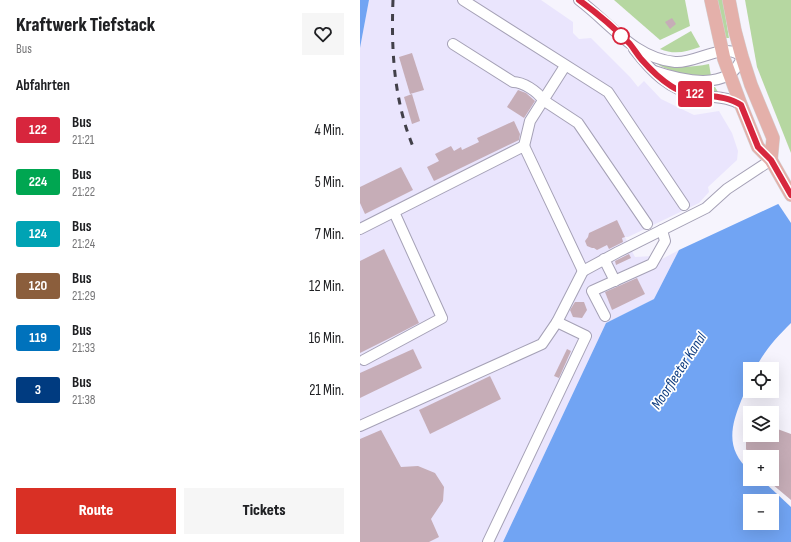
<!DOCTYPE html>
<html lang="de">
<meta charset="utf-8">
<style>
:root{--surface:#fff;--page:#f6f6f6;--text:#202124;--muted:#757577;--accent:#d93025}
body{margin:0;font-family:"Sofia Sans Condensed",sans-serif;background:var(--page);color:var(--text);height:100vh;display:flex;flex-direction:column;font-size:15px;white-space:nowrap}
*{box-sizing:border-box;margin:0}
p{font-size:13px;color:var(--muted)}
.icon{flex:none;width:22px;height:22px;fill:none;stroke:currentColor;stroke-width:2;stroke-linecap:round;stroke-linejoin:round}
.map{position:relative;flex:1;overflow:hidden}
.drawer{display:flex;flex-direction:column;background:var(--surface);width:360px}
.drawer>*{flex:none}
.badge{padding:0 8px;border-radius:3px;font-size:14px;line-height:26px}
.tools{position:absolute;left:383px;top:362px;display:grid;gap:8px}
.tools a{display:grid;place-items:center;width:36px;height:36px;border-radius:0px;background:var(--surface);box-shadow:0 4px 16px #0002;font-size:20px}
.map>.badge{position:absolute;translate:-50% -50%;box-shadow:0 0 0 2px #fff}
h2{padding:0 16px;font-size:15px;line-height:36px}
.round{display:grid;place-items:center;flex:none;width:42px;height:42px;border-radius:0px;background:var(--page)}
.summary{display:flex;align-items:center;justify-content:space-between;height:68px;padding:0 16px}
h1{font-size:19px;font-weight:800;line-height:30px}
.button{display:flex;gap:8px;margin-top:auto;padding:8px 16px}
.button a{flex:1;height:46px;border-radius:0px;background:var(--accent);color:#fff;font-size:16px;font-weight:800;line-height:46px;text-align:center}
.button a+a{background:var(--page);color:var(--text)}
ul{padding:0;list-style:none}
li{display:flex;align-items:center;gap:12px;height:52px;padding:0 16px}
li div{flex:1}
li b{display:block;font-size:15px}
li em{font-style:normal}
li .badge{min-width:44px;font-weight:700;text-align:center}
main{display:flex;flex:1;min-height:0}
.map>svg:first-child{display:block}
</style>
<main>
<section class="drawer">
<div class="summary"><div><h1>Kraftwerk Tiefstack</h1><p>Bus</p></div><a class="round"><svg class="icon" aria-label="heart" viewBox="0 0 24 24"><path d="M12 20l-8-8c-3-5 5-10 8-4 3-6 11-1 8 4z"/></svg></a></div>
<h2>Abfahrten</h2>
<ul>
<li><span class="badge" style="background:#d7263d;color:#fff">122</span><div><b>Bus</b><p>21:21</p></div><em>4 Min.</em></li>
<li><span class="badge" style="background:#00a651;color:#fff">224</span><div><b>Bus</b><p>21:22</p></div><em>5 Min.</em></li>
<li><span class="badge" style="background:#00a3b4;color:#fff">124</span><div><b>Bus</b><p>21:24</p></div><em>7 Min.</em></li>
<li><span class="badge" style="background:#8b5e3c;color:#fff">120</span><div><b>Bus</b><p>21:29</p></div><em>12 Min.</em></li>
<li><span class="badge" style="background:#0072bc;color:#fff">119</span><div><b>Bus</b><p>21:33</p></div><em>16 Min.</em></li>
<li><span class="badge" style="background:#003b80;color:#fff">3</span><div><b>Bus</b><p>21:38</p></div><em>21 Min.</em></li>
</ul>
<div class="button"><a>Route</a><a>Tickets</a></div>
</section>
<div class="map">
<svg width="431" height="542" viewBox="0 0 431 542">
<rect width="100%" height="100%" fill="#f6f4fd"/>
<path fill="#eae5fd" d="M 9,0 L 181,0 L 213,22 L 213,33 L 219,39 L 231,38 L 270,77 L 278,87 L 284,81 L 301,99 L 334,115 L 359,111 L 372,133 L 378,151 L 377,160 L 348,187 L 349,192 L 339,203 L 268,237 L 265,237 L 275,257 L 293,256 L 302,259 L 319,250 L 294,299 L 246,323 L 143,542 L 0,542 L 0,48 Z"/>
<g fill="#b6d7a1">
<path d="M 254,0 L 325,0 L 330,26 L 300,40 Z"/>
<path d="M 357,0 L 363,0 L 369,38 L 365,38 Z"/>
<path d="M 385,0 L 431,0 L 431,153 L 397,67 Z"/>
<path d="M 331,31 L 340,47 C 326,52 314,55 300,49 Z"/>
<path d="M 294,61 C 313,68 328,68 349,64 L 351,76 C 328,75 314,74 293,62 Z"/>
<path d="M 320,85 L 331,87 L 355,87 L 358,92 C 344,92 333,90 320,85 Z"/>
</g>
<g fill="#71a4f3" fill-rule="evenodd">
<path d="M 0,0 L 9,0 L 0,48 Z"/>
<path d="M 431,198 L 431,323 C 416,338 405,350 395,369 L 390,369 C 390,382 386,389 381,401 C 370,428 366,450 390,471 L 390,479 L 401,479 L 431,507 L 431,542 L 143,542 L 246,323 L 294,299 L 319,250 ZM 390,501 L 412,501 L 412,523 L 390,523 Z"/>
</g>
<path fill="#f6f4fd" d="M 431,196 L 431,223 L 417,202 Z"/>
<g fill="#c6adb7">
<path d="M 312,18 L 316,24 L 310,29 L 305,22 Z"/>
<path d="M 52,53 L 64,90 L 50,94 L 39,57 Z"/>
<path d="M 158,90 L 166,93 L 175,101 L 164,118 L 147,107 Z"/>
<path d="M 52,94 L 60,121 L 52,124 L 44,97 Z"/>
<path d="M 154,121 L 160,134 L 159,140 L 74,181 L 67,167 L 79,161 L 75,154 L 91,146 L 94,151 L 101,147 L 102,150 L 119,142 L 117,138 Z"/>
<path d="M 41,167 L 53,190 L 5,214 L 0,203 L 0,187 Z"/>
<path d="M 257,220 L 265,237 L 262,238 L 263,242 L 249,249 L 247,245 L 237,250 L 234,248 L 232,248 L 227,246 L 225,241 L 228,237 L 229,233 Z"/>
<path d="M 24,249 L 59,323 L 28,339 L 0,353 L 0,261 Z"/>
<path d="M 269,254 L 271,258 L 256,265 L 255,261 Z"/>
<path d="M 277,278 L 285,294 L 252,310 L 245,292 Z"/>
<path d="M 215,302 L 224,302 L 227,310 L 222,318 L 213,317 L 210,310 Z"/>
<path d="M 53,349 L 62,368 L 0,398 L 0,373 Z"/>
<path d="M 207,349 L 211,351 L 199,378 L 194,376 Z"/>
<path d="M 130,376 L 141,399 L 70,434 L 59,410 Z"/>
<path d="M 412,427 L 431,434 L 431,500 L 412,484 L 416,472 L 412,470 L 412,457 L 390,457 L 386,449 L 386,435 L 412,435 Z"/>
<path d="M 21,430 L 41,467 L 58,466 L 75,473 L 84,487 L 83,501 L 71,519 L 79,537 L 69,542 L 0,542 L 0,439 Z"/>
</g>
<g fill="none" stroke-linecap="round" stroke-linejoin="round">
<g stroke="#a5a1b6" stroke-width="12">
<g id="minor">
<path d="M 103,0 L 248,92 L 324,205"/>
<path d="M 219,0 C 250,23 274,58 315,62 C 336,64 366,40 382,57 C 370,93 320,80 294,71"/>
<path d="M 93,44 L 153,82 C 163,82 177,91 183,100 L 218,123 L 287,224"/>
<path d="M 274,49 C 291,71 310,91 338,95 C 353,98 368,96 381,105"/>
<path d="M 164,146 L 170,121 L 205,66"/>
<path d="M 0,229 L 164,146 L 223,271 L 258,252 L 346,208 L 367,189 L 411,160"/>
<path d="M 244,259 L 255,281"/>
<path d="M 245,316 L 232,291 L 292,264 L 305,241 L 302,230"/>
<path d="M 4,360 L 82,318 L 34,212"/>
<path d="M 0,426 L 182,344 L 197,322"/>
<path d="M 128,542 L 226,336 L 197,322 L 223,271"/>
</g>
</g>
<g stroke="#d4d3d5" stroke-width="14">
<g id="major">
<path d="M 351,0 L 364,59 L 381,105 L 398,147 L 411,160 L 431,195"/>
<path d="M 369,0 L 375,31 L 382,57 L 391,85 L 413,138 L 411,160"/>
</g>
</g>
<use href="#minor" stroke="#fff" stroke-width="10"/>
<use href="#major" stroke="#e4b0aa" stroke-width="13"/>
<path stroke="#424049" stroke-width="3" stroke-dasharray="7 7" stroke-linecap="butt" d="M 33,0 C 31,51 34,102 54,149"/>
</g>
<g fill="none" stroke-linecap="round" stroke-linejoin="round">
<g stroke="#fff" stroke-width="9">
<path id="line" d="M 219,0 C 237,13 255,28 270,44 C 274,49 277,54 281,59 C 289,68 300,79 311,86 C 332,100 360,91 381,105 L 398,147 L 411,160 L 431,195"/>
</g>
<use href="#line" stroke="#d7263d" stroke-width="6"/>
</g>
<circle fill="#fff" stroke="#d7263d" stroke-width="2" cx="261" cy="36" r="8"/>
<g text-anchor="middle" dominant-baseline="central" stroke-width="3.5" stroke-linejoin="round" paint-order="stroke">
<g font-size="15" font-style="italic" fill="#0d3c81" stroke="#fff">
<text transform="translate(319 371) rotate(-57)">Moorfleeter Kanal</text>
</g>
</g>
</svg>
<div class="tools">
<a><svg class="icon" aria-label="locate" viewBox="0 0 24 24"><circle cx="12" cy="12" r="6"/><path d="M12 2v4M12 18v4M2 12h4M18 12h4"/></svg></a>
<a><svg class="icon" aria-label="layers" viewBox="0 0 24 24"><path d="M12 4l9 5-9 5-9-5zM3 14l9 5 9-5"/></svg></a>
<a>+</a>
<a>−</a>
</div>
<b class="badge" style="left:335px;top:94px;background:#d7263d;color:#fff">122</b>
</div>
</main>
